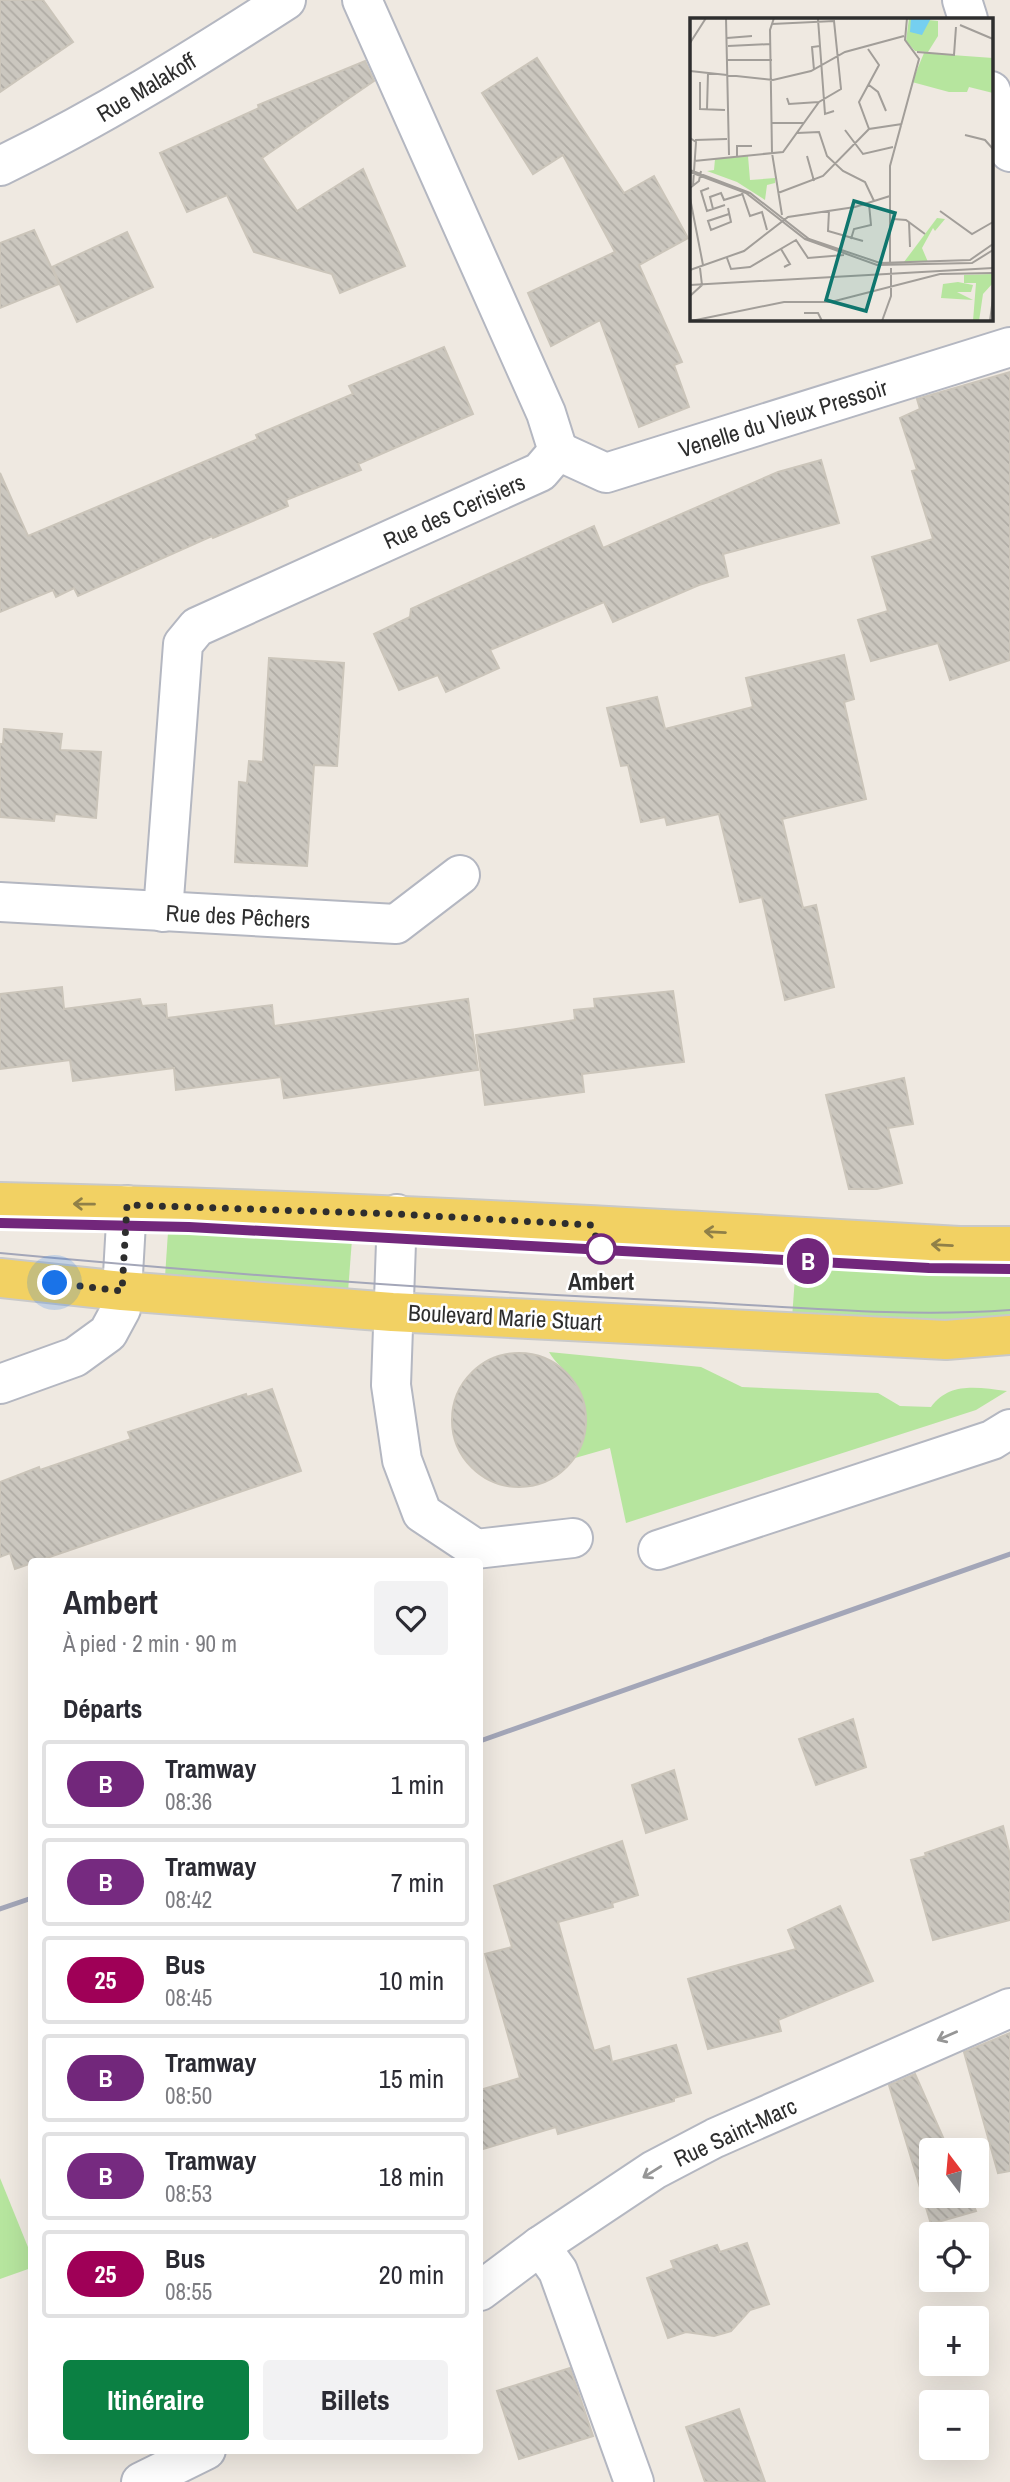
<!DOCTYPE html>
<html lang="fr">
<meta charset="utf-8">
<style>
:root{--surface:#fff;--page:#f2f2f3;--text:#2b2b33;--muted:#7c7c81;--line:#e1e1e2;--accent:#0b8043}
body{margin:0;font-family:"Archivo Narrow",sans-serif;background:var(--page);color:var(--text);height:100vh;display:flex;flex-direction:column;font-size:26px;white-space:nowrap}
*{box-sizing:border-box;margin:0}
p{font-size:23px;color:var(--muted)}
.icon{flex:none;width:38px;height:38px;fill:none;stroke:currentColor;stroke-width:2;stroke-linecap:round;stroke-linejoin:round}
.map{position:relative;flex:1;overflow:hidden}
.side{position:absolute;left:28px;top:1558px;width:455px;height:896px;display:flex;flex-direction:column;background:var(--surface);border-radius:7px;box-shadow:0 7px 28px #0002}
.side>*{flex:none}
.badge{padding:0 14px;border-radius:23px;font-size:24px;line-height:46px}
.needle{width:46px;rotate:344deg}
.fabs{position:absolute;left:919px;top:2138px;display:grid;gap:14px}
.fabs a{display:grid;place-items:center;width:70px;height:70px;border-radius:7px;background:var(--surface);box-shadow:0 7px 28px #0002;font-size:35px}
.you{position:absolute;width:35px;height:35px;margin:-18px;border:5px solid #fff;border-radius:50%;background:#1a73e8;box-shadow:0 0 0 10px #1a73e833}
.map>.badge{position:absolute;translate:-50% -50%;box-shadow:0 0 0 4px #fff}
h2{padding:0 35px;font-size:26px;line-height:63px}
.round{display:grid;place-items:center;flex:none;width:74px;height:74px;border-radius:7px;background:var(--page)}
.head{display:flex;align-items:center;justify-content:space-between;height:119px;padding:0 35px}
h1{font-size:33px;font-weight:700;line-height:52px}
.cta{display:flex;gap:14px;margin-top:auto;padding:14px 35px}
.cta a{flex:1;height:80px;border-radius:7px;background:var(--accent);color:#fff;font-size:28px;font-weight:700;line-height:80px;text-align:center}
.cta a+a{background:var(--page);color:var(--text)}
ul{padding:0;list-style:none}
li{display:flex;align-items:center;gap:21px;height:88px;margin:0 14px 10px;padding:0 21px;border:4px solid var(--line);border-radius:7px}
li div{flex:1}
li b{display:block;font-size:26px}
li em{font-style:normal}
li .badge{min-width:77px;font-weight:700;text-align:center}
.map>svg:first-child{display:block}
</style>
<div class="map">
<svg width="1010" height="2482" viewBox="0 0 1010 2482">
<defs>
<pattern id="building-back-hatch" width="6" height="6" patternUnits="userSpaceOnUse" patternTransform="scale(1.75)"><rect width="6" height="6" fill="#cbc7bf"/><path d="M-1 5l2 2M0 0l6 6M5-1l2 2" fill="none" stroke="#afaba4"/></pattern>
</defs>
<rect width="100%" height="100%" fill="#efe9e1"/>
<g fill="#b6e59e">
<path d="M 169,1217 L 353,1226 L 348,1292 L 165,1277 Z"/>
<path d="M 797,1250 L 1010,1258 L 1010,1321 L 960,1322 L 792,1318 Z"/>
<path d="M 549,1352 L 701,1367 L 742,1387 L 878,1393 L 900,1406 L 931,1407 C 950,1381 979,1388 1007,1391 L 976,1410 L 626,1523 L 610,1448 L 575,1458 C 588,1429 592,1405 571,1378 C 564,1368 555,1363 549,1352 Z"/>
<path d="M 0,2178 L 32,2257 L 31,2268 L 0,2279 Z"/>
</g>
<g fill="url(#building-back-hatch)" stroke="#cbc5ba" stroke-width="2">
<path d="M 0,0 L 43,0 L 73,42 L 0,92 Z"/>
<path d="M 537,58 L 624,193 L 654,176 L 688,238 L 639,265 L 682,362 L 674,365 L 689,407 L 639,427 L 600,320 L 551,346 L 528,293 L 615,252 L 563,155 L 533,174 L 482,93 Z"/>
<path d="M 365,61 L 374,81 L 262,158 L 297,211 L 363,169 L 405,266 L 340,293 L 332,274 L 254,252 L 227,195 L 187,212 L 160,153 L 259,108 L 258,105 Z"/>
<path d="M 34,230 L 59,284 L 0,308 L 0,243 Z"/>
<path d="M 127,232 L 153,287 L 77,322 L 52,267 Z"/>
<path d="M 444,347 L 473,414 L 358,464 L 361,470 L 286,500 L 288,506 L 213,538 L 212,536 L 78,596 L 74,588 L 56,597 L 53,590 L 0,612 L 0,473 L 28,536 L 258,439 L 256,435 L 353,394 L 349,386 Z"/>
<path d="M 1010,372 L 1010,660 L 950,680 L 938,643 L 871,661 L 858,620 L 888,611 L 872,557 L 933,539 L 912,471 L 917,470 L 900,418 L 920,409 L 917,399 Z"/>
<path d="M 821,460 L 839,523 L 723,554 L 728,576 L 699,585 L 613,622 L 604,602 L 490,650 L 499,668 L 446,692 L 438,675 L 399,690 L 374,634 L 410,617 L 411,609 L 594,526 L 603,548 L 778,472 Z"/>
<path d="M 844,655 L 854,699 L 844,702 L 866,799 L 782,819 L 803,908 L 816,905 L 834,987 L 785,1000 L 762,897 L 740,902 L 719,814 L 667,825 L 665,817 L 641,822 L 628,765 L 621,766 L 607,708 L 657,697 L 665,729 L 753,707 L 746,678 Z"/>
<path d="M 269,658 L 344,663 L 337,766 L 314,765 L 307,866 L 235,862 L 239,782 L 247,783 L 249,761 L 263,762 Z"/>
<path d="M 4,729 L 62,734 L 60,750 L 101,752 L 96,818 L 55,814 L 54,821 L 0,817 L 0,744 L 3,744 Z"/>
<path d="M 62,987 L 64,1009 L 140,999 L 142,1006 L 166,1004 L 167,1018 L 272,1005 L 274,1026 L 468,999 L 478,1070 L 284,1098 L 281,1077 L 176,1090 L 174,1068 L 73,1081 L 70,1060 L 0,1069 L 0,994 Z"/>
<path d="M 673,991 L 684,1062 L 582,1074 L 584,1092 L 485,1105 L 476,1035 L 575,1020 L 574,1010 L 595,1008 L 594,999 Z"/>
<path d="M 904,1078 L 913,1124 L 888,1128 L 902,1183 L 877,1189 L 849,1189 L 826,1095 Z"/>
<circle cx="519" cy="1420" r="67"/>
<path d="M 272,1389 L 301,1471 L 38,1561 L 32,1561 L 32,1563 L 15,1569 L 10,1553 L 0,1557 L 0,1482 L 39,1467 L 40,1470 L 131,1439 L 128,1432 L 246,1394 L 247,1397 Z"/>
<path d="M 853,1719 L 866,1767 L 816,1785 L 799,1739 Z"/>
<path d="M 674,1770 L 687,1819 L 646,1833 L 632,1785 Z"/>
<path d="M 1003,1826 L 1010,1855 L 1010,1920 L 933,1940 L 911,1860 L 926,1856 L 925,1853 Z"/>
<path d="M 622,1841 L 638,1895 L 612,1903 L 613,1907 L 558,1922 L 584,2016 L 594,2051 L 609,2046 L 612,2062 L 676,2045 L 691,2093 L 674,2098 L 674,2101 L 603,2121 L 558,2134 L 556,2127 L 480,2150 L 480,2090 L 520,2078 L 485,1954 L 512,1947 L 494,1886 Z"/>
<path d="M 840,1906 L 873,1981 L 778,2020 L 781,2031 L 708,2049 L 688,1979 L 796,1949 L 788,1930 Z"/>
<path d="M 1010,2033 L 1010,2171 L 998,2173 L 964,2052 Z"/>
<path d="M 915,2074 L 949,2151 L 931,2151 L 931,2196 L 970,2196 L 976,2211 L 931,2224 L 889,2085 Z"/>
<path d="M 747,2243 L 769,2304 L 750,2310 L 731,2331 L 714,2336 L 686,2332 L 668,2338 L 647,2278 L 674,2268 L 671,2261 L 717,2245 L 720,2252 Z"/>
<path d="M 570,2368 L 593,2436 L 519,2459 L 497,2391 Z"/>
<path d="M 739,2409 L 765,2482 L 705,2482 L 686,2427 Z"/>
</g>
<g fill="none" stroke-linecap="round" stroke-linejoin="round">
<g stroke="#b4b7c1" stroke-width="42">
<g id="minor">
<path d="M 962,0 L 968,19"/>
<path d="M 991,91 L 1010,152"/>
<path d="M 0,166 C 100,118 193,60 286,0"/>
<path d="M 558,451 L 606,473 L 1010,347"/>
<path d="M 0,902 L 396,924 L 460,875"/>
<path d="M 163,912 L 183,644 L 197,627 L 540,472 L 558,451 L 546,413 L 362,0"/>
<path d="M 397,1214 L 391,1385 L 402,1460 L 422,1513 L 476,1549 L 573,1538"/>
<path d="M 0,1384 L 75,1357 L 108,1333 L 121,1309 L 127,1205"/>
<path d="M 658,1550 L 992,1440 L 1010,1429"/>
<path d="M 540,2246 L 558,2271 L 634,2482"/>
<path d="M 480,2291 L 540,2246 L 654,2170 L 715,2138 L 1010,2008"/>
<path d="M 141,2482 L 206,2450"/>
</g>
</g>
<g stroke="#c9c9c9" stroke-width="42">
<g id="major">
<path d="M 0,1202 C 320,1209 640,1227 959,1246 L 1010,1246"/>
<path d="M 0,1278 L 122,1291 L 392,1312 L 946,1340 L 1010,1335"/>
</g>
</g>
<use href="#minor" stroke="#fff" stroke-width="38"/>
<use href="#major" stroke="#f2d163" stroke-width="38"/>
<g stroke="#a3a6b8" stroke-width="2">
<path d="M 0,1223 L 189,1227 L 929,1268 L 1010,1269"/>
<path d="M 0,1253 C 225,1274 451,1291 677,1301 C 787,1306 899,1318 1010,1310"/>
</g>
<g stroke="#a3a6b8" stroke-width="5">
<path d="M 480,1741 L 1010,1554"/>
<path d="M 0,1909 L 32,1898"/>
</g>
</g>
<defs><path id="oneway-shaft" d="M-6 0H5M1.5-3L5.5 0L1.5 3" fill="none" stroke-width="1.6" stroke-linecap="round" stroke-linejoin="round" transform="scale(1.75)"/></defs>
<g stroke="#908048">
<use href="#oneway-shaft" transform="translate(84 1204) rotate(-179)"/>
<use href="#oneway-shaft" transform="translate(715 1232) rotate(-177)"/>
<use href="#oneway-shaft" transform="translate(942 1245) rotate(-177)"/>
</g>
<g stroke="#969696">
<use href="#oneway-shaft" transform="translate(947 2036) rotate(156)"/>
<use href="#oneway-shaft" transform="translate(652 2172) rotate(148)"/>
</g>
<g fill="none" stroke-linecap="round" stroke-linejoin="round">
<g stroke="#fff" stroke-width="16">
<path id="line" d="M 0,1223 L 189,1227 L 929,1268 L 1010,1269"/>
</g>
<use href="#line" stroke="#72277b" stroke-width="10"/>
<path stroke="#2e2e2e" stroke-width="7" stroke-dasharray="0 12.6" d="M 55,1283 L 122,1291 L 127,1205 L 397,1214 L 591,1225 L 601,1249"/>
</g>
<circle fill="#fff" stroke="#72277b" stroke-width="3.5" cx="601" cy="1249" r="14"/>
<g text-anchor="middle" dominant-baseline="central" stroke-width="5" stroke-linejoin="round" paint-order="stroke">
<g font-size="23" fill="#2e2e2e" stroke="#fff">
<text transform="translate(146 87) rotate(-31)">Rue Malakoff</text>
<text transform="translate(783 418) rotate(-17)">Venelle du Vieux Pressoir</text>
<text transform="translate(454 511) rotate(-24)">Rue des Cerisiers</text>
<text transform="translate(238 916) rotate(3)">Rue des Pêchers</text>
<text transform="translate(505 1317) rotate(3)">Boulevard Marie Stuart</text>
<text transform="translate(735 2132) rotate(-25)">Rue Saint-Marc</text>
</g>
<g font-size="23" font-weight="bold" fill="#2e2e2e" stroke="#fff">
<text x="601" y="1281">Ambert</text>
</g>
</g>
<g transform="translate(690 18)">
<rect width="303" height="303" fill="#efe9e1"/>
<path d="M 219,0 L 248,3 L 248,18 L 238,34 L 225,33 L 216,23 ZM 234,35 L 303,40 L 303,75 L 279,69 L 277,74 L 259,74 L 222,64 ZM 58,138 L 60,162 L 85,160 L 85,165 L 77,167 L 75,182 L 47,164 L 17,153 L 24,152 L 25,141 ZM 247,200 L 255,201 L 245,213 L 243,210 L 232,230 L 238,244 L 214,244 ZM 303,256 L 303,265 L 293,276 L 289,303 L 283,303 L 286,265 L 274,265 L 274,257 Z" fill="#b6e59e"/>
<path d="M 268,264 L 283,267 L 281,274 L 267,274 L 283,282 L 251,280 L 253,266 Z" fill="#b6e59e"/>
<path d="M 221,0 L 241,0 L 232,17 L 220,14 Z" fill="#75cff0"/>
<path fill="none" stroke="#a29e99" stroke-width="2" d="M 36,0 L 39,137M 84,0 L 80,12 L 82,135 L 92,197M 128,1 L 135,96 L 144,93M 270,7 L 303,21M 37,20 L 62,18M 0,25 L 16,0M 38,28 L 81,26M 178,31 L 189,47 L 169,84 L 179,111M 227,34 L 264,37 L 266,9M 37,42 L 82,42M 124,52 L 122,29 L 130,28M 0,53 L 83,62 L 121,53 L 155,34 L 214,18M 10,64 L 10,91 L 35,92M 179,67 L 188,74 L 196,93M 97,80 L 99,86 L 129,84M 17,91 L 18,55M 82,105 L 114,105M 155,112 L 173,136 L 203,129M 107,115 L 129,114 L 137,138 L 153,153 L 175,164 L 184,183M 275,117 L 295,122 L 303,131M 0,120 L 6,124 L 3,168M 5,122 L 37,121M 47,138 L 47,128 L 62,128M 117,138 L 124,163M 4,143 L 93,134 L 129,84 L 151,71 L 144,3 L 82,6M 0,152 L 60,175 L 119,221 L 190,245 L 280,242 L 303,226M 0,154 L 56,175 L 115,221 L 187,247 L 282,245 L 303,232M 0,170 L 9,163 L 11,153M 19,170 L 11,173 L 17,193 L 35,187M 51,172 L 60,198 L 72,194 L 77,212M 88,175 L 133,158 L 179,111 L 212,106M 0,180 L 13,247M 38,190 L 41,204 L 21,212 L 18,203 L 39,196M 23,191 L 20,179 L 31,175 L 34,182 L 53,176M 139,193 L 138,213 L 173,223M 250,193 L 282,216 L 303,204M 203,201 L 216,202 L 235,216M 219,204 L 220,229M 161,221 L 164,211 L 181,207 L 179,186M 91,231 L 100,246 L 94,249M 37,240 L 41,251 L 60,249 L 106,222 L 118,240 L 154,237M 200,246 L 200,148 L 229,41 L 215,22 L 217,0M 0,252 L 54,233 L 98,199 L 165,189 L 200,178M 0,267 L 303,250M 0,278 L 12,267 L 10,250M 114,295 L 128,295 L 132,303M 1,303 L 94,284 L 141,284 L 250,256 L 303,255M 192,303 L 201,278 L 201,250M 300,303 L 303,280"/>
<path fill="#0f766e" fill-opacity="0.15" stroke="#0f766e" stroke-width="3.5" d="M 164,183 L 205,195 L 176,293 L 136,282 Z"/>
<rect width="303" height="303" fill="none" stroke="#2e2e2e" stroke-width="3.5"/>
</g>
</svg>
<div class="fabs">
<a><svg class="needle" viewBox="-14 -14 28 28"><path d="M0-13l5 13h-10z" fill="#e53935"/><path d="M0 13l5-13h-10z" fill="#7c7c81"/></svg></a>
<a><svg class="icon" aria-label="locate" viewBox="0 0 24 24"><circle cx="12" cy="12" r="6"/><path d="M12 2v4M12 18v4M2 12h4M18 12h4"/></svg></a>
<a>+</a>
<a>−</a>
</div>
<div class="you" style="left:55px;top:1283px"></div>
<b class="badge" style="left:808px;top:1261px;background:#72277b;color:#fff">B</b>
<section class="side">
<div class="head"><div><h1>Ambert</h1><p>À pied · 2 min · 90 m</p></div><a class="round"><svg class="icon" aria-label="heart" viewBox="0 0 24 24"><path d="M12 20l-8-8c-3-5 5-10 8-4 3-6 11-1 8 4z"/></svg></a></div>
<h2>Départs</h2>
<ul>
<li><span class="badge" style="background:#72277b;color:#fff">B</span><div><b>Tramway</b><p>08:36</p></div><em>1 min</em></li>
<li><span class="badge" style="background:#762a80;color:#fff">B</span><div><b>Tramway</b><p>08:42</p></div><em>7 min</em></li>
<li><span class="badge" style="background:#9f0057;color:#fff">25</span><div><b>Bus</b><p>08:45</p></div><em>10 min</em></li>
<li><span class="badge" style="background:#72277b;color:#fff">B</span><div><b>Tramway</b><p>08:50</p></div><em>15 min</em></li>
<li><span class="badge" style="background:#762a80;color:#fff">B</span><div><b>Tramway</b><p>08:53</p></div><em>18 min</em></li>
<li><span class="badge" style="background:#9f0057;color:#fff">25</span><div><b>Bus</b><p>08:55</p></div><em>20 min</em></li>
</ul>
<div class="cta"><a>Itinéraire</a><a>Billets</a></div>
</section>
</div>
